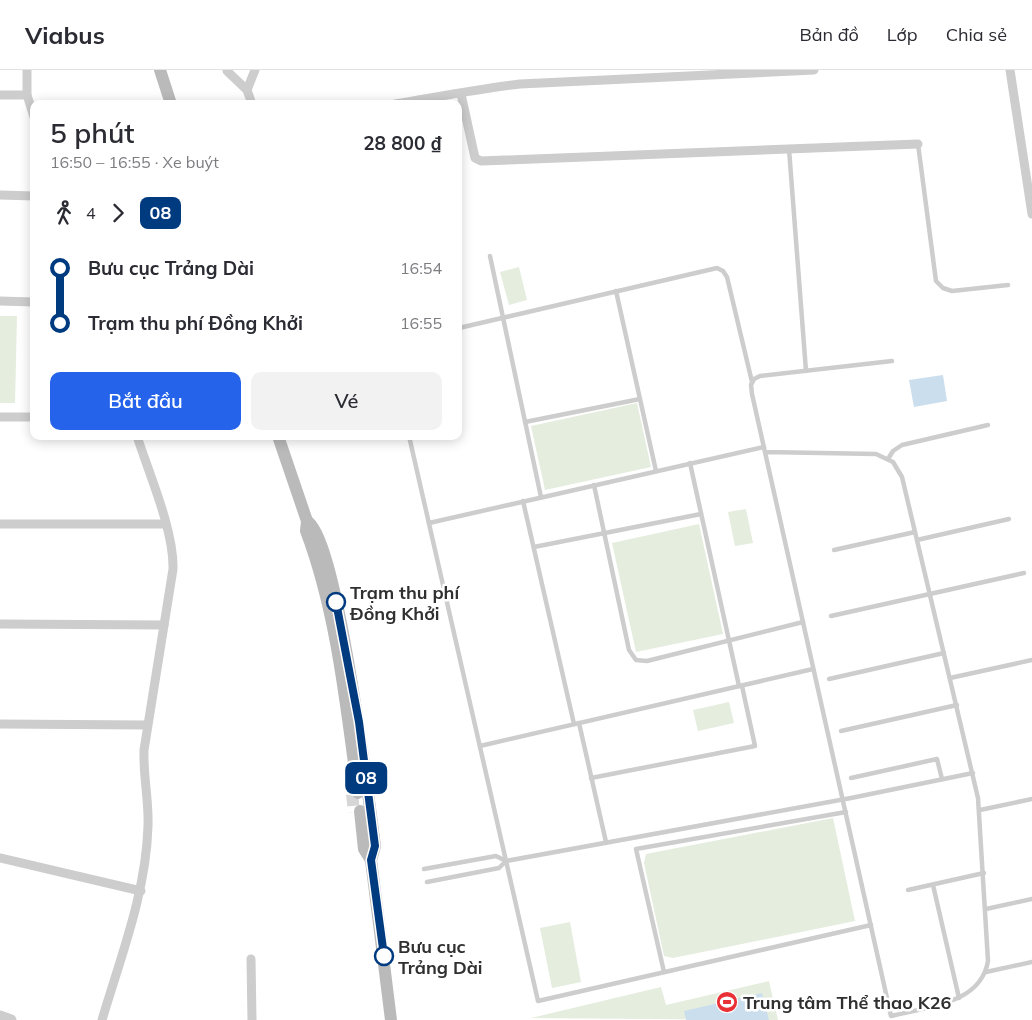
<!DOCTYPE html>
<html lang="vi">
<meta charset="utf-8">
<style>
:root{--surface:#fff;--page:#f2f2f3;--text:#2b2b33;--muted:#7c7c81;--line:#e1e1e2;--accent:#2563eb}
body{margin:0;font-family:Mulish,sans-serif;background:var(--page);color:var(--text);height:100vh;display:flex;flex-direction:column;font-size:19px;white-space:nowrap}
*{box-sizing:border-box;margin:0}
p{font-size:16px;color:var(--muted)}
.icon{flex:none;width:28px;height:28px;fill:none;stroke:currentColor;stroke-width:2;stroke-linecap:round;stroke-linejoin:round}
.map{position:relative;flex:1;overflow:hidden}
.details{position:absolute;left:30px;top:30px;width:432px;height:340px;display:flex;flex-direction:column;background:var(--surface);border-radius:10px;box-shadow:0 2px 12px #0003}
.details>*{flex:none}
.badge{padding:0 10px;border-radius:8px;font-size:18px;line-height:32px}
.map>.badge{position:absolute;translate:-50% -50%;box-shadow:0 0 0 2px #fff}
.legs{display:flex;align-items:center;gap:8px;height:55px;padding:0 20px;font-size:16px}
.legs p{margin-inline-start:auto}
.head{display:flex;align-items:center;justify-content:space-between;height:85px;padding:0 20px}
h1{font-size:28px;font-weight:600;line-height:38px}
.action{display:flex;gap:10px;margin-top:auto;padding:10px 20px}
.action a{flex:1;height:58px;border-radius:10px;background:var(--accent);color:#fff;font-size:20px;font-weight:600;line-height:58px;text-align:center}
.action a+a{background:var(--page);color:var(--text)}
ul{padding:0 20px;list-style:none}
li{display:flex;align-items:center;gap:18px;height:55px;font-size:19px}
li i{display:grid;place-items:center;width:8px;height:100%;margin:0 6px;background:currentColor}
li i::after{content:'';width:12px;height:12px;margin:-6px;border:4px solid;border-radius:50%;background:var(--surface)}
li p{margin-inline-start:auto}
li:first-child i{background:linear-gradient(#0000 50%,currentColor 0)}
li:last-child i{background:linear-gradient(currentColor 50%,#0000 0)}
header{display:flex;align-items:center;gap:30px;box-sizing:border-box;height:70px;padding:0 25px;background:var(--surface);border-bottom:1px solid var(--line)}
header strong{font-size:24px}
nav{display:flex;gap:28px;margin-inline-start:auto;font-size:18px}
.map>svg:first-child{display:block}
</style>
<header>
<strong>Viabus</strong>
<nav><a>Bản đồ</a><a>Lớp</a><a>Chia sẻ</a></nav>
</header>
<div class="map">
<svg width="1032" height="950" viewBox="0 0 1032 950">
<rect width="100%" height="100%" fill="#fff"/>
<g fill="#e5edde">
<path d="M 519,197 L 527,230 L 509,235 L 500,202 Z"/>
<path d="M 0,246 L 17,246 L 15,333 L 0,333 Z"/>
<path d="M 637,333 L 651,397 L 545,420 L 531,356 Z"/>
<path d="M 746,439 L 753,473 L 735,476 L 728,442 Z"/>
<path d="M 699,454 L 723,564 L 636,582 L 612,473 Z"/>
<path d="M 729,632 L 734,653 L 698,661 L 693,640 Z"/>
<path d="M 833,748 L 855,851 L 673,888 L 664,886 L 644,793 L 646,784 Z"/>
<path d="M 570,852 L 581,912 L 552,918 L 540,858 Z"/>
<path d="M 769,911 L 778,950 L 531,948 L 661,917 L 666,935 Z"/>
</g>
<g fill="#cadeed">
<path d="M 943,305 L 947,331 L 914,337 L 909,310 Z"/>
<path d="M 762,923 L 769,950 L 686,950 L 684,941 Z"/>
</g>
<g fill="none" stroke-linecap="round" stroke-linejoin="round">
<path stroke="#d6d6d6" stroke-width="12" stroke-dasharray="12 6" stroke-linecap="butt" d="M 352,724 L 354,742"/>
<g stroke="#cdcdcd" stroke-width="4.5">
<path d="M 918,74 L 936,211 L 943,218 L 952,221 L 1008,215"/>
<path d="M 789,79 L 806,301"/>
<path d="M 490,186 L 541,427"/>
<path d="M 616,221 L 656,401"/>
<path d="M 459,258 L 717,198 L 723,201 L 727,207 L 752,312"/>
<path d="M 525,352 L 640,329"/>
<path d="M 409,366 L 538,931 L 871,855"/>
<path d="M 765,382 L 876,384 L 893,392 L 902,407 L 978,728 L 988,891 C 981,934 927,937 891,946 L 752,324 L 751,315 L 754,309 L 760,306 L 892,291"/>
<path d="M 888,389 L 893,381 L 902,375 L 988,355"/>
<path d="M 690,393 L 739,616"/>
<path d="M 594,415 L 629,580 L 636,590 L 647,591 L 803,552"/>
<path d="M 523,431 L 574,654"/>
<path d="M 429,453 L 764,377"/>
<path d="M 917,470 L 1009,449"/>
<path d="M 534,477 L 701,444"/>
<path d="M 834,480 L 915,462"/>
<path d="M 831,546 L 1024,503"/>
<path d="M 950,608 L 1032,590"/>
<path d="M 829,609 L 944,583"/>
<path d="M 579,653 L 606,772"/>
<path d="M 841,661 L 957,635"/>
<path d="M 480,676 L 813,599"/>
<path d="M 591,708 L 755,676 L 742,616"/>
<path d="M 851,708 L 937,689 L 942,709"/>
<path d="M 980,740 L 1032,729"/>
<path d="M 424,799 L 496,786 L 506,791"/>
<path d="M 427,812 L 499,798 L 506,791 L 851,728 L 973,703"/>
<path d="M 933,815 L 959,928"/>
<path d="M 908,820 L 984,803"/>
<path d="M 986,839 L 1032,829"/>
<path d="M 664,902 L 636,779 L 846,742"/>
<path d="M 986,902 L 1032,892"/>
</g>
<g stroke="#cdcdcd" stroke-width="9">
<path d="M 27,0 L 27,25 L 34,47"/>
<path d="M 1010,0 L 1032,144"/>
<path d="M 227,1 L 247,20 L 252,34"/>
<path d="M 247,20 L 255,0"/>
<path d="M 461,24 L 475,88 L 481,91 L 918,74"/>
<path d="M 0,25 L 27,25"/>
<path d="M 395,34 C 437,27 478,19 520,14 L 814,0"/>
<path d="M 0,125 L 34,126"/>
<path d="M 0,231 L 34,232"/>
<path d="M 0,347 L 34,347"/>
<path d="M 0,454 L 165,454"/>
<path d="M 0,554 L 164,555"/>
<path d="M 0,654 L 147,655"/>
<path d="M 0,788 L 141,821"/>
<path d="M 251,889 L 252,950"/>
<path d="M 102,950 C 121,886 146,823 148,756 C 149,730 143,706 144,680 L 173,499 C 174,460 149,404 137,366"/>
</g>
<path stroke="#cdcdcd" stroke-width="11" d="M 0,946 L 11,950"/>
<g stroke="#bababa" stroke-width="12">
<path d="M 160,0 L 171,34"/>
<path d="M 278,366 L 307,451 L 306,461 C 337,543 346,636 358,723"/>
<path d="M 307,451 C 337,466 369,732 375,776 L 371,790 L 391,950"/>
<path d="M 360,741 L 364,779 L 371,790"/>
</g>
</g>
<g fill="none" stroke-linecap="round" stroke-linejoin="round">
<g stroke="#fff" stroke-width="11">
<path id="line-1" d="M 336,532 L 359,652 L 375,776 L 371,790 L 384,886"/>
</g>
<use href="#line-1" stroke="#003b80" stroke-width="8"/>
</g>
<defs>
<g id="stadium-disc" transform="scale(1.125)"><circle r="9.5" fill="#e93036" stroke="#fff"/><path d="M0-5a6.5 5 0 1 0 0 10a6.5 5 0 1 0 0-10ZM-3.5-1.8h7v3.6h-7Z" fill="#fff"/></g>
</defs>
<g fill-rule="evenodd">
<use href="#stadium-disc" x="727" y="932"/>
</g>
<g fill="#fff" stroke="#003b80" stroke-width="2.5">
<circle cx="336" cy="532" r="9"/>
<circle cx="384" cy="886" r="9"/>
</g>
<g text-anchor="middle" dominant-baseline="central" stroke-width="5" stroke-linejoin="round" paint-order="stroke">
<g font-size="18" font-weight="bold" fill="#303030" stroke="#fff" text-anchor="start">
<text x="350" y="522">Trạm thu phí<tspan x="350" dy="21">Đồng Khởi</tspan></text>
<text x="398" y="876">Bưu cục<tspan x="398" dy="21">Trảng Dài</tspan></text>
</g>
<g font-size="18" font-weight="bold" fill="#303030" stroke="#fff" text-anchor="start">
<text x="743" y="932">Trung tâm Thể thao K26</text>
</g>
</g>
</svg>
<b class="badge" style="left:366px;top:708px;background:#003b80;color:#fff">08</b>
<section class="details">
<div class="head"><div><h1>5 phút</h1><p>16:50 – 16:55 · Xe buýt</p></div><b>28 800 ₫</b></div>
<div class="legs"><svg class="icon" aria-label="walk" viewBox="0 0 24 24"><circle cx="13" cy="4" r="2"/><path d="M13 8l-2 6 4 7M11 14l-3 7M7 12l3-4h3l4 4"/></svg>4<svg class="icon" aria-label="forward" viewBox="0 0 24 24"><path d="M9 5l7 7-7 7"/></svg><b class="badge" style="background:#003b80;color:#fff">08</b></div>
<ul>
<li><i style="color:#003b80"></i><b>Bưu cục Trảng Dài</b><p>16:54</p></li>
<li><i style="color:#003b80"></i><b>Trạm thu phí Đồng Khởi</b><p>16:55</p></li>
</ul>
<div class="action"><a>Bắt đầu</a><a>Vé</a></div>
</section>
</div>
